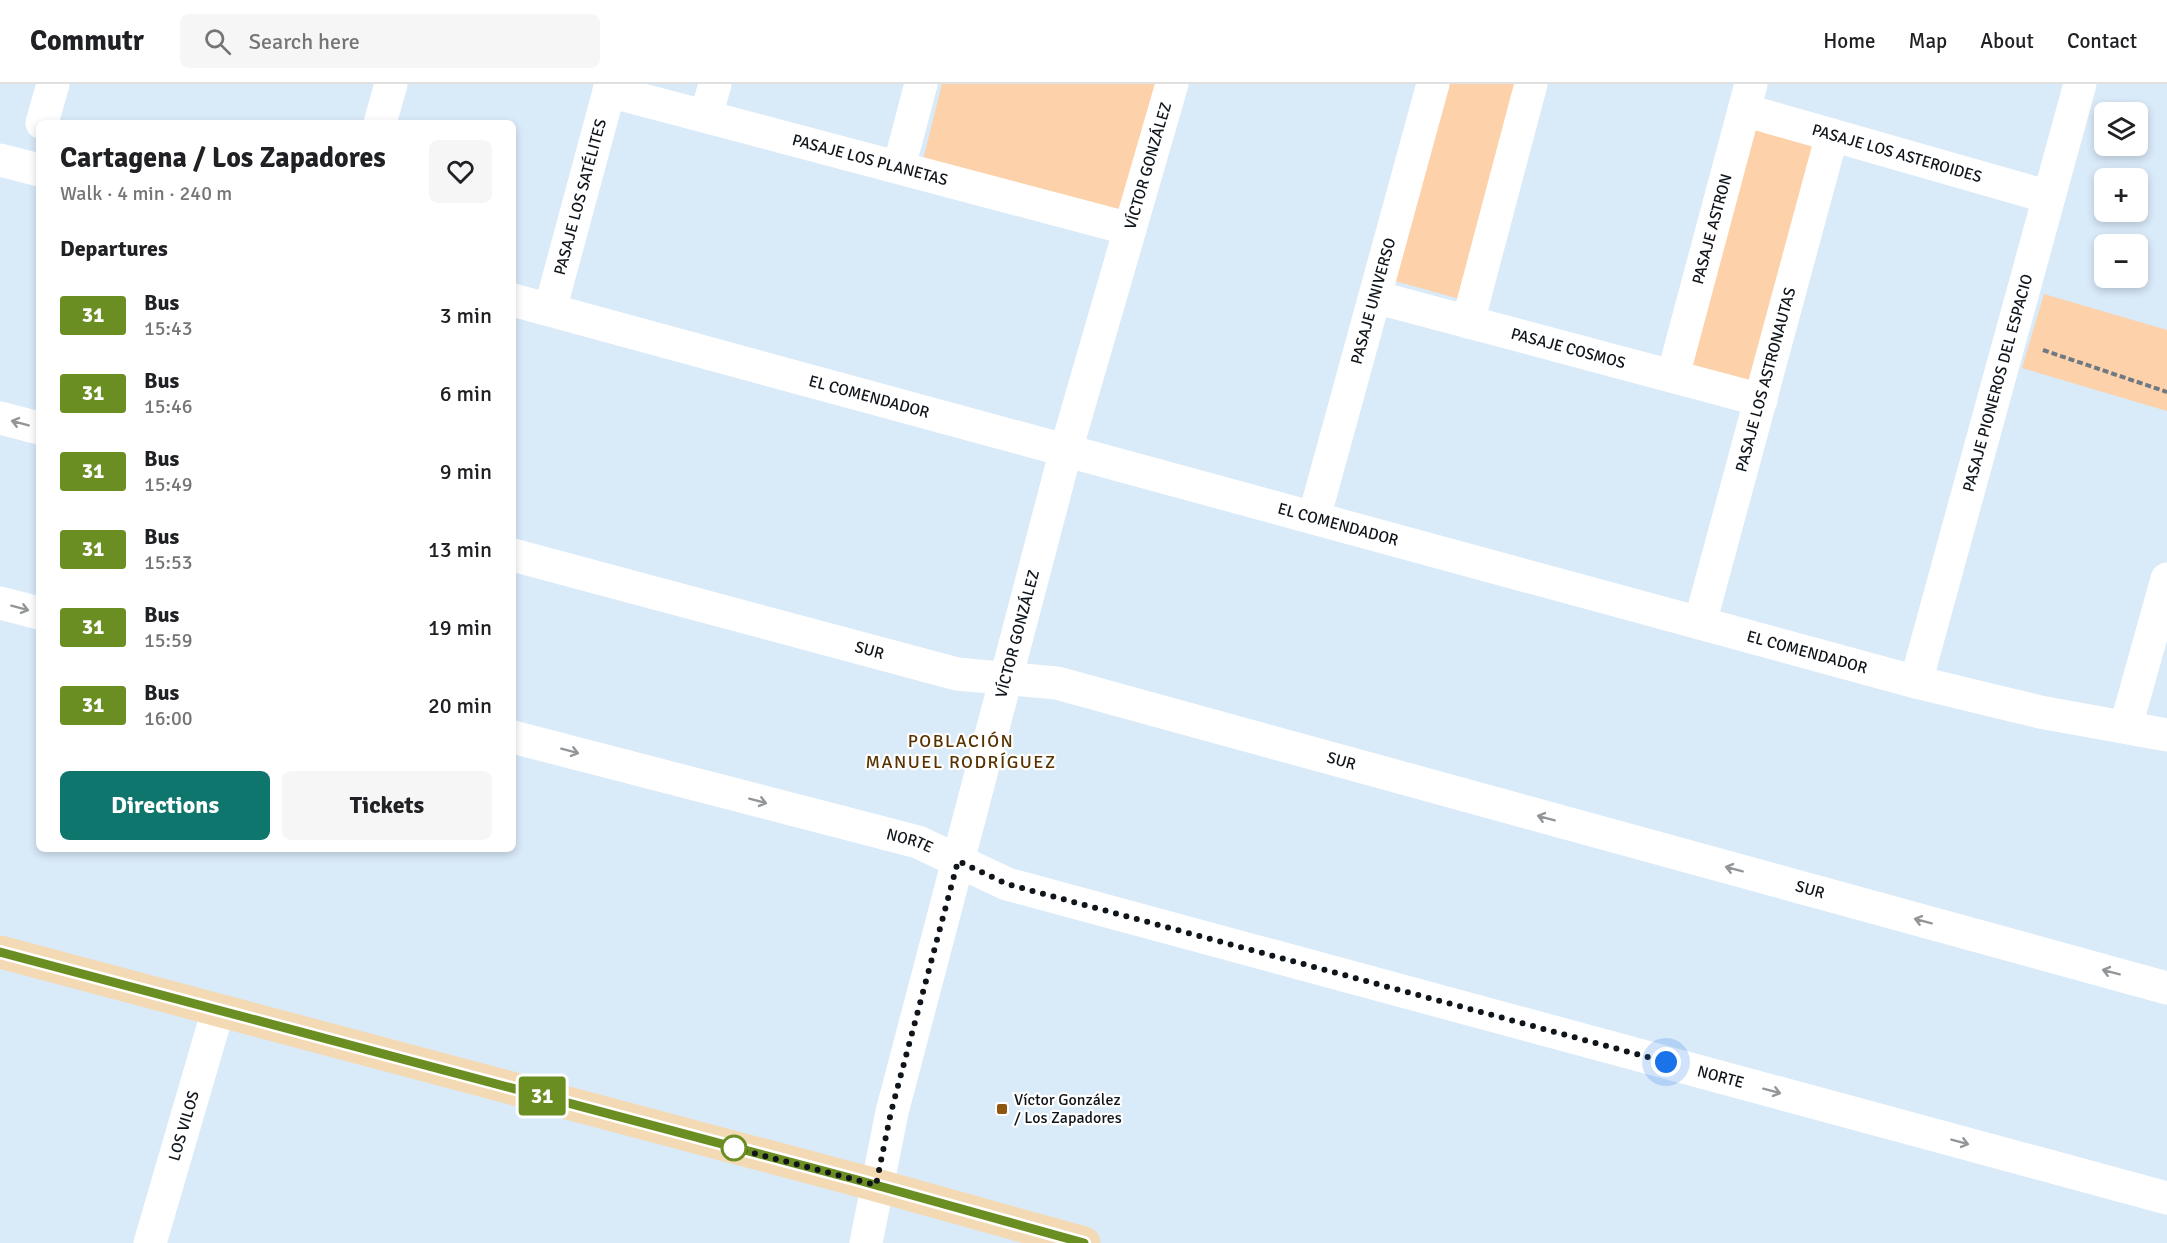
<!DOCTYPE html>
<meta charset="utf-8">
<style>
:root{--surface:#fff;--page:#f6f6f6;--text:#202124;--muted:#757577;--line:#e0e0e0;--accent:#0f766e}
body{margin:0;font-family:Signika,sans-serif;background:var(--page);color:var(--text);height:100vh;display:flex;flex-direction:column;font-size:22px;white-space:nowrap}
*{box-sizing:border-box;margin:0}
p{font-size:20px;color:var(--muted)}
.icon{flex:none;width:33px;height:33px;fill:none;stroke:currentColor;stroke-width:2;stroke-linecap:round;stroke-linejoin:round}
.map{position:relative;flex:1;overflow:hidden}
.panel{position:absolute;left:36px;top:36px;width:480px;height:732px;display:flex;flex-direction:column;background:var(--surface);border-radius:9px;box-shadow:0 3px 9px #0003}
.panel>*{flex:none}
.badge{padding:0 12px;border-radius:4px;font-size:21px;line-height:39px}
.buttons{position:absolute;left:2094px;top:18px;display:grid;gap:12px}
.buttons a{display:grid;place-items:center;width:54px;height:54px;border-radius:9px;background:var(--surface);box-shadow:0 3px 9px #0003;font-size:30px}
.you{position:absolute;width:30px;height:30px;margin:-15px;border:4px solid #fff;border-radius:50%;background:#1a73e8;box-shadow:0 0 0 9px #1a73e833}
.map>.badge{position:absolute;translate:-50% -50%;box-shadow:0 0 0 3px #fff}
h2{padding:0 24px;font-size:22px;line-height:54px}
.round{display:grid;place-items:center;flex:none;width:63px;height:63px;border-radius:9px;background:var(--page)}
.overview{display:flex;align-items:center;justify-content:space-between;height:102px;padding:0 24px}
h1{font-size:28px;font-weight:700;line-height:45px}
.cta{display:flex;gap:12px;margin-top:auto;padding:12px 24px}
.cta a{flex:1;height:69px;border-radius:9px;background:var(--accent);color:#fff;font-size:24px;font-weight:700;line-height:69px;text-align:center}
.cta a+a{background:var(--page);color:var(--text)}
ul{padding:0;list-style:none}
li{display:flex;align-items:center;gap:18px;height:78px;padding:0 24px}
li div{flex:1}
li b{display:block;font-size:22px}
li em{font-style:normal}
li .badge{min-width:66px;font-weight:700;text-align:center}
header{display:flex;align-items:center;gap:36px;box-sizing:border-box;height:84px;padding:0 30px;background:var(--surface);border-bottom:2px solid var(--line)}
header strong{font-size:28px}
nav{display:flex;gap:33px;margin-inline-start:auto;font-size:21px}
.search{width:420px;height:54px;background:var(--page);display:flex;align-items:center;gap:15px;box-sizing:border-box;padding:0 21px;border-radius:9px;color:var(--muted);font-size:22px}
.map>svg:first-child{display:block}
</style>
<header>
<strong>Commutr</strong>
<div class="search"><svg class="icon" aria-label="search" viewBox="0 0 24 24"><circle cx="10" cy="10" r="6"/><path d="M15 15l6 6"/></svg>Search here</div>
<nav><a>Home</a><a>Map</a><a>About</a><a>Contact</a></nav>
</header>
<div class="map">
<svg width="2167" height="1159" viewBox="0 0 2167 1159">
<rect width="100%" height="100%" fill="#d9eaf9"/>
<g fill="#fdd1a9">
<path d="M 942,0 L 1159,0 L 1123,133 L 923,76 Z"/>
<path d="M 1440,0 L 1529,0 L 1467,217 L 1384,194 Z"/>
<path d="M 1754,37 L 1822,57 L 1752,299 L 1683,280 Z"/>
<path d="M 2044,210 L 2167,246 L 2167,327 L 2022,284 Z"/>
</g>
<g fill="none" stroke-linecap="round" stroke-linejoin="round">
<path stroke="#6e7983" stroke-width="4" stroke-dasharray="6 3" stroke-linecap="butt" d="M 2043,266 L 2167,308"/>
<g stroke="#fff" stroke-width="33">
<path id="s1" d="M 609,7 L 1130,145"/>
<path id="s2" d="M 1744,26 L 2049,113"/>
<path d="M 706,32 L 715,0"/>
<path d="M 42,39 L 53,0"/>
<path d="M 380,39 L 391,0"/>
<path d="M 0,76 L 39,86"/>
<path d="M 899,83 L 921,0"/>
<path id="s3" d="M 1375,213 L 1761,316"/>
<path id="s4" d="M 513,216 L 1916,598 L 2040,628 L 2167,651"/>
<path id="s5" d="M 550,226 L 611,0"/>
<path d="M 1468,238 L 1531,0"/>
<path id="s6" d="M 1673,292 L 1751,0"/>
<path d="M 0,334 L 39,344"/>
<path id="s7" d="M 1314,434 L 1433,0"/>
<path id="s8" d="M 513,471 L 957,590 L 1057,599 L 2167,904"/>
<path d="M 0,519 L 39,529"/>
<path id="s9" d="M 1700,539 L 1832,51"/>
<path id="s10" d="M 1916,598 L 2080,0"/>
<path d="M 2126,642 L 2167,495"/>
<path id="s11" d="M 513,653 L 918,758 L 1007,800 L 2167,1114"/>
<path id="s12" d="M 150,1159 L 218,926"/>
<path id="s13" d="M 866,1159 L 892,1028 L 958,777 L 1066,366 L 1172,0"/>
</g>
<path stroke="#f4dab4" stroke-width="33" d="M 0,868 L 876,1101 L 1084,1159"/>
</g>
<defs><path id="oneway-shaft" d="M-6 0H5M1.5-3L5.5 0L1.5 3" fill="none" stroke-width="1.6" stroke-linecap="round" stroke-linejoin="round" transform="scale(1.5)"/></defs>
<g stroke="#939698">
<use href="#oneway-shaft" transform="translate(20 339) rotate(-165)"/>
<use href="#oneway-shaft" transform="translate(20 524) rotate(15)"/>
<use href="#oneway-shaft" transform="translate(570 667) rotate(15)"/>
<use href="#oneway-shaft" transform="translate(758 717) rotate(15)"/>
<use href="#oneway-shaft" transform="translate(1546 734) rotate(-165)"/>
<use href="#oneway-shaft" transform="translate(1734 785) rotate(-165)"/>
<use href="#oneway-shaft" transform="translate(1923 837) rotate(-165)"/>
<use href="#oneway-shaft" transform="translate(2111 888) rotate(-165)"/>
<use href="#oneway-shaft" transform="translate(1772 1007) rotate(15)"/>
<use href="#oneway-shaft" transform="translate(1960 1058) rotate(15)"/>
</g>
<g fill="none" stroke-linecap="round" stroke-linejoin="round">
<g stroke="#fff" stroke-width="14">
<path id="line" d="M 0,868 L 854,1095 L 1084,1159"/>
</g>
<use href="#line" stroke="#6b8e23" stroke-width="9"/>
<path stroke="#0f151a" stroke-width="6" stroke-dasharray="0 10.8" d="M 734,1064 L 876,1101 L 891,1028 L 958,777 L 1007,800 L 1666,978"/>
</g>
<rect fill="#8f5610" stroke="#fff" stroke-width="2" x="996" y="1019" width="12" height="12" rx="3"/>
<circle fill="#fff" stroke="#6b8e23" stroke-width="3" cx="734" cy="1064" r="12"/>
<g text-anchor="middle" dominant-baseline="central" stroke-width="4.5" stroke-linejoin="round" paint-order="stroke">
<g font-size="16" fill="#0f151a" stroke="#fff">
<text stroke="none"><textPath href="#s2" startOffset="159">PASAJE LOS ASTEROIDES</textPath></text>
<text stroke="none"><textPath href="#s1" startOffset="270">PASAJE LOS PLANETAS</textPath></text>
<text stroke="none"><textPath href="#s13" startOffset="1114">VÍCTOR GONZÁLEZ</textPath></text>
<text stroke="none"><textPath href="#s5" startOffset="117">PASAJE LOS SATÉLITES</textPath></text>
<text stroke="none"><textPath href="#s6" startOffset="152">PASAJE ASTRON</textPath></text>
<text stroke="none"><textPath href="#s7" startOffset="225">PASAJE UNIVERSO</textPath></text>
<text stroke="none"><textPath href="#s3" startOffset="200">PASAJE COSMOS</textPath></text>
<text stroke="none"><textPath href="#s9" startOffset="252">PASAJE LOS ASTRONAUTAS</textPath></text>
<text stroke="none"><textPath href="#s10" startOffset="310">PASAJE PIONEROS DEL ESPACIO</textPath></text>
<text stroke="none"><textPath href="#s4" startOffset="369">EL COMENDADOR</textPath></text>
<text stroke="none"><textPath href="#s4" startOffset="855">EL COMENDADOR</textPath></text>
<text stroke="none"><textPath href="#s13" startOffset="628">VÍCTOR GONZÁLEZ</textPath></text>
<text stroke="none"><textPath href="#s8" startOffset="369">SUR</textPath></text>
<text stroke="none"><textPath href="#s4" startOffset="1341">EL COMENDADOR</textPath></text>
<text stroke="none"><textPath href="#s8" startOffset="855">SUR</textPath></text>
<text stroke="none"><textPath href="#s11" startOffset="410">NORTE</textPath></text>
<text stroke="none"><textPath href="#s8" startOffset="1341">SUR</textPath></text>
<text stroke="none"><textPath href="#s11" startOffset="1256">NORTE</textPath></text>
<text stroke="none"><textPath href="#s12" startOffset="122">LOS VILOS</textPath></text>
</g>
<g font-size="16" fill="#0f151a" stroke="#fff" text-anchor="start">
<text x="1014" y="1016">Víctor González<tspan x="1014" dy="18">/ Los Zapadores</tspan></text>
</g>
<g font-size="18" letter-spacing="1.5" fill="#583200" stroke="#fff">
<text x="961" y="657">POBLACIÓN<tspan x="961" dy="21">MANUEL RODRÍGUEZ</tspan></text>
</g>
</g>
</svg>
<div class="buttons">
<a><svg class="icon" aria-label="layers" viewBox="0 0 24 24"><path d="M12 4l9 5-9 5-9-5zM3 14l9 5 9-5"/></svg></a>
<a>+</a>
<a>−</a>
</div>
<div class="you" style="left:1666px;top:978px"></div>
<b class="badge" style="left:542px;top:1012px;background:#6b8e23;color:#fff">31</b>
<section class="panel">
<div class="overview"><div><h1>Cartagena / Los Zapadores</h1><p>Walk · 4 min · 240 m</p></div><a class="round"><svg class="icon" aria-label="heart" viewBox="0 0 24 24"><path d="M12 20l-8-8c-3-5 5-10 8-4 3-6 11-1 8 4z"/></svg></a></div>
<h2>Departures</h2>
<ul>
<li><span class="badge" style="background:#6b8e23;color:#fff">31</span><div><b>Bus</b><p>15:43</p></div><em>3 min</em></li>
<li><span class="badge" style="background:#6b8e23;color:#fff">31</span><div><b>Bus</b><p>15:46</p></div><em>6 min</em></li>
<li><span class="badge" style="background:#6b8e23;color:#fff">31</span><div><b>Bus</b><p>15:49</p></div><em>9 min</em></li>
<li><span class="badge" style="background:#6b8e23;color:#fff">31</span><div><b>Bus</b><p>15:53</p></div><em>13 min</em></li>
<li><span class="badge" style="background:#6b8e23;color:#fff">31</span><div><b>Bus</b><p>15:59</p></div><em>19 min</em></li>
<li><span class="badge" style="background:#6b8e23;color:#fff">31</span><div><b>Bus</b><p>16:00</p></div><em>20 min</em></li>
</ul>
<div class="cta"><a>Directions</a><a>Tickets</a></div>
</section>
</div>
